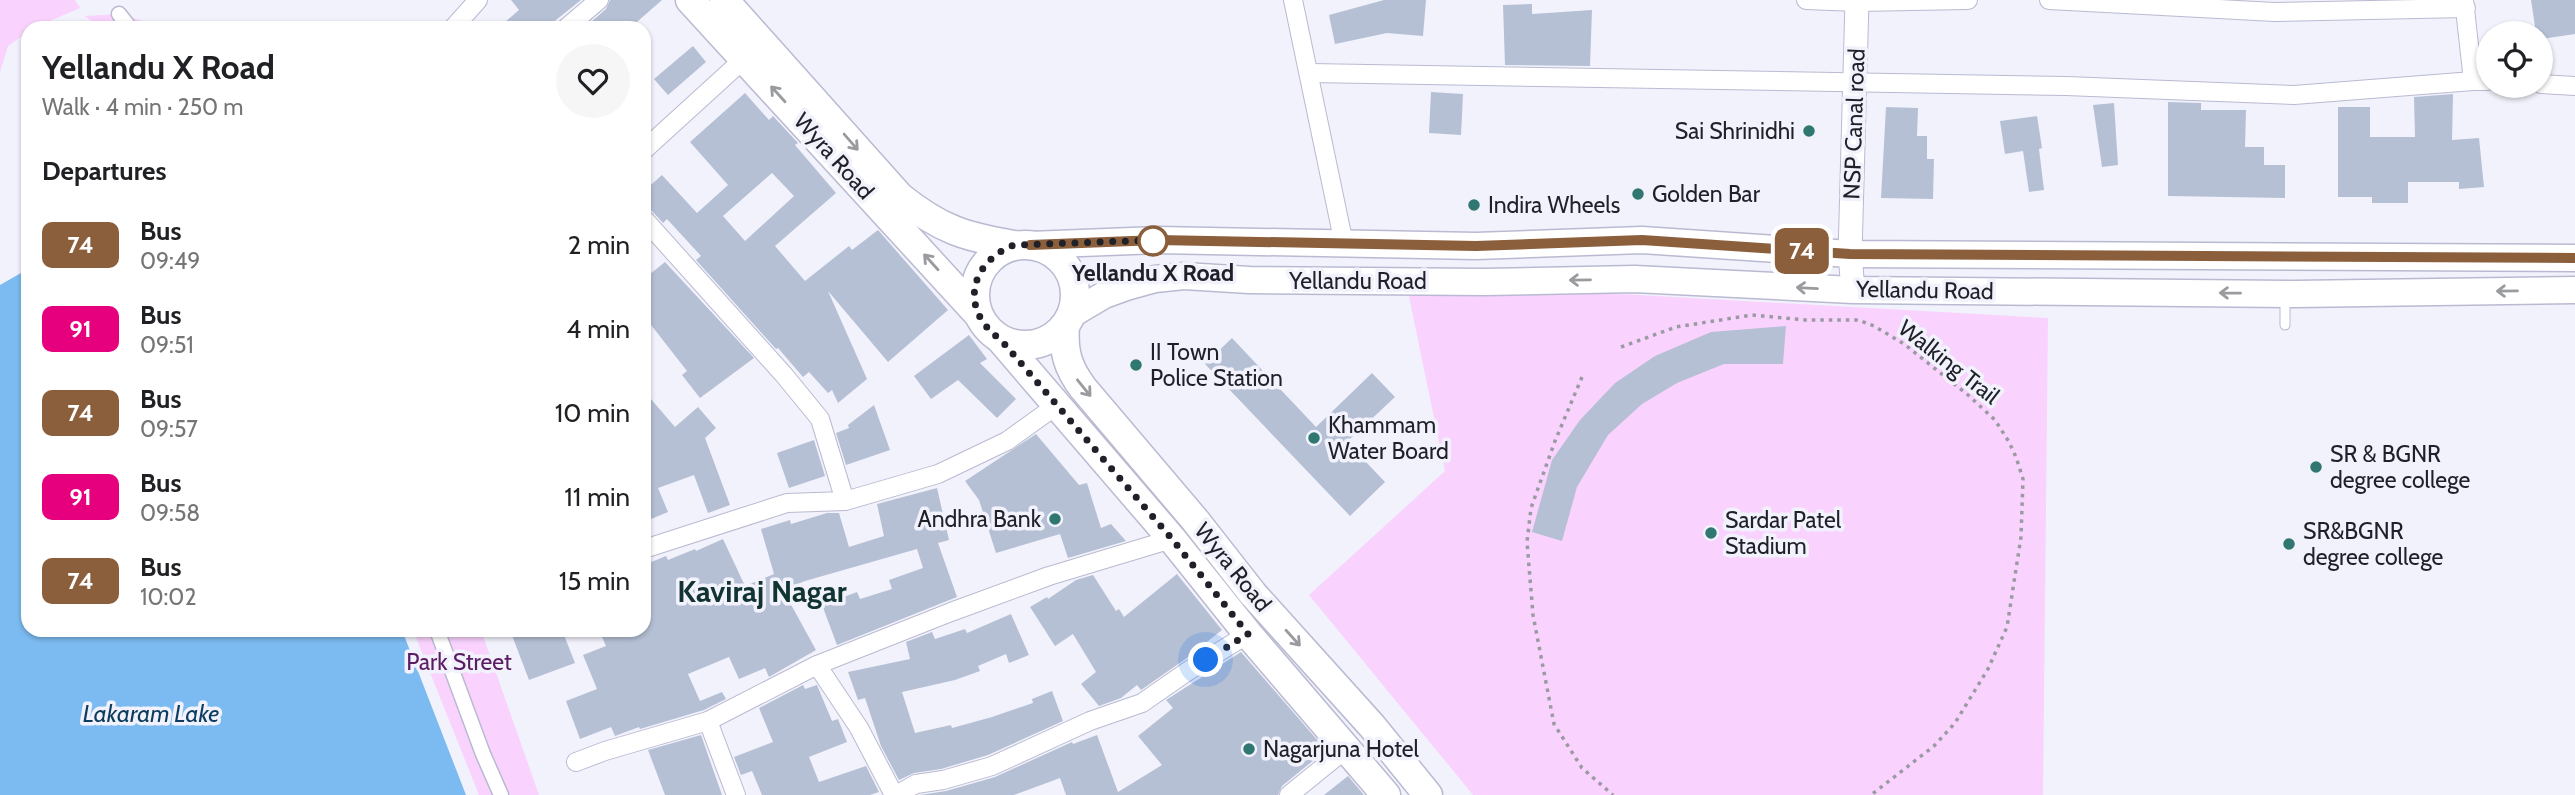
<!DOCTYPE html>
<meta charset="utf-8">
<style>
:root{--surface:#fff;--page:#f6f6f6;--text:#202124;--muted:#757577}
body{margin:0;font-family:Cabin,sans-serif;background:var(--page);color:var(--text);height:100vh;display:flex;flex-direction:column;font-size:26px;white-space:nowrap}
*{box-sizing:border-box;margin:0}
p{font-size:23px;color:var(--muted)}
.icon{flex:none;width:38px;height:38px;fill:none;stroke:currentColor;stroke-width:2;stroke-linecap:round;stroke-linejoin:round}
.map{position:relative;flex:1;overflow:hidden}
.side{position:absolute;left:21px;top:21px;width:630px;height:616px;display:flex;flex-direction:column;background:var(--surface);border-radius:21px;box-shadow:0 2px 5px #0004}
.side>*{flex:none}
.badge{padding:0 14px;border-radius:10px;font-size:24px;line-height:46px}
.buttons{position:absolute;left:2476px;top:21px;display:grid;gap:14px}
.buttons a{display:grid;place-items:center;width:77px;height:77px;border-radius:50%;background:var(--surface);box-shadow:0 2px 5px #0004;font-size:35px}
.you{position:absolute;width:35px;height:35px;margin:-18px;border:5px solid #fff;border-radius:50%;background:#1a73e8;box-shadow:0 0 0 10px #1a73e833}
.map>.badge{position:absolute;translate:-50% -50%;box-shadow:0 0 0 4px #fff}
h2{padding:0 21px;font-size:26px;line-height:63px}
.round{display:grid;place-items:center;flex:none;width:74px;height:74px;border-radius:37px;background:var(--page)}
.overview{display:flex;align-items:center;justify-content:space-between;height:119px;padding:0 21px}
h1{font-size:33px;font-weight:700;line-height:52px}
ul{padding:0;list-style:none}
li{display:flex;align-items:center;gap:21px;height:84px;padding:0 21px}
li div{flex:1}
li b{display:block;font-size:26px}
li em{font-style:normal}
li .badge{min-width:77px;font-weight:700;text-align:center}
.map>svg:first-child{display:block}
</style>
<div class="map">
<svg width="2575" height="795" viewBox="0 0 2575 795">
<rect width="100%" height="100%" fill="#f2f2fc"/>
<g fill="#f9d3fd">
<path d="M 0,0 L 75,0 L 80,8 L 34,28 L 28,28 L 28,32 L 8,46 L 0,72 Z"/>
<path d="M 119,14 L 166,28 L 100,28 L 85,16 Z"/>
<path d="M 1406,282 L 2048,318 L 2043,795 L 1473,795 L 1309,595 L 1445,471 Z"/>
<path d="M 413,630 L 481,630 L 539,795 L 479,795 Z"/>
</g>
<path fill="#7cbbf1" d="M 28,269 L 28,630 L 402,630 L 466,795 L 0,795 L 0,285 Z"/>
<g fill="#b6c0d5" fill-rule="evenodd">
<path d="M 511,0 L 581,0 L 546,28 L 498,28 L 519,10 Z"/>
<path d="M 610,0 L 662,0 L 630,28 L 584,28 L 606,9 Z"/>
<path d="M 1384,0 L 1426,0 L 1423,36 L 1387,33 L 1335,44 L 1329,15 Z"/>
<path d="M 2531,0 L 2575,0 L 2575,34 L 2541,39 L 2541,33 L 2536,33 Z"/>
<path d="M 1532,4 L 1532,14 L 1592,10 L 1590,66 L 1505,65 L 1503,5 Z"/>
<path d="M 693,46 L 706,62 L 668,95 L 654,79 Z"/>
<path d="M 1431,92 L 1463,94 L 1461,135 L 1429,133 Z"/>
<path d="M 745,93 L 769,120 L 773,116 L 798,143 L 795,145 L 836,193 L 775,246 L 805,281 L 849,246 L 852,250 L 878,230 L 948,310 L 888,362 L 828,291 L 867,379 L 838,403 L 832,390 L 828,393 L 809,372 L 803,377 L 778,348 L 776,349 L 696,260 L 701,256 L 667,219 L 663,223 L 652,211 L 644,208 L 644,191 L 662,175 L 697,213 L 728,185 L 690,142 ZM 772,173 L 794,196 L 745,241 L 723,216 Z"/>
<path d="M 2453,94 L 2452,140 L 2479,138 L 2484,187 L 2459,189 L 2459,182 L 2408,182 L 2408,203 L 2372,203 L 2372,197 L 2338,197 L 2338,107 L 2370,107 L 2370,137 L 2415,137 L 2414,97 Z"/>
<path d="M 2168,102 L 2201,103 L 2201,110 L 2246,110 L 2245,147 L 2264,147 L 2264,165 L 2285,165 L 2285,198 L 2168,196 Z"/>
<path d="M 2114,103 L 2118,165 L 2102,167 L 2093,105 Z"/>
<path d="M 1886,107 L 1918,108 L 1917,136 L 1927,136 L 1927,159 L 1934,159 L 1933,199 L 1881,198 Z"/>
<path d="M 2037,116 L 2042,148 L 2039,149 L 2044,190 L 2029,192 L 2023,151 L 2005,154 L 2000,121 Z"/>
<path d="M 665,262 L 754,358 L 700,398 L 682,375 L 687,371 L 644,316 L 644,279 Z"/>
<path d="M 1786,326 L 1783,364 L 1724,364 L 1677,383 L 1642,404 L 1608,435 L 1577,487 L 1562,541 L 1532,532 L 1552,460 L 1580,420 L 1615,383 L 1655,356 L 1711,332 Z"/>
<path d="M 969,335 L 987,359 L 980,363 L 1016,399 L 997,418 L 958,380 L 931,399 L 914,376 Z"/>
<path d="M 1232,338 L 1316,427 L 1372,373 L 1395,397 L 1347,442 L 1385,482 L 1350,516 L 1205,364 Z"/>
<path d="M 644,391 L 675,427 L 698,407 L 716,428 L 705,438 L 730,505 L 708,513 L 694,475 L 658,488 L 668,512 L 644,522 Z"/>
<path d="M 874,405 L 890,450 L 846,465 L 836,433 L 849,428 L 848,425 Z"/>
<path d="M 1036,434 L 1079,485 L 1087,483 L 1101,528 L 1111,524 L 1126,541 L 1068,558 L 1060,534 L 996,553 L 979,500 L 965,481 Z"/>
<path d="M 814,440 L 825,476 L 789,488 L 777,453 Z"/>
<path d="M 937,488 L 949,540 L 938,543 L 957,597 L 837,645 L 822,605 L 857,592 L 860,599 L 892,589 L 889,580 L 923,568 L 917,549 L 805,581 L 783,590 L 816,650 L 769,677 L 765,668 L 739,679 L 729,657 L 688,674 L 700,701 L 722,692 L 726,699 L 704,710 L 640,729 L 639,727 L 615,736 L 611,727 L 580,739 L 566,701 L 597,689 L 583,655 L 606,646 L 599,630 L 644,630 L 644,565 L 666,556 L 668,560 L 695,549 L 696,551 L 723,539 L 745,586 L 774,574 L 761,529 L 790,520 L 791,524 L 827,513 L 839,513 L 849,547 L 884,536 L 877,504 Z"/>
<path d="M 1177,574 L 1222,630 L 1184,660 L 1141,690 L 1137,685 L 1121,698 L 1099,706 L 1081,684 L 1096,672 L 1073,634 L 1055,646 L 1030,607 L 1047,597 L 1048,599 L 1076,580 L 1093,575 L 1116,611 L 1119,609 L 1124,617 Z"/>
<path d="M 1011,614 L 1029,655 L 1009,663 L 1006,654 L 978,666 L 980,671 L 955,680 L 902,692 L 915,733 L 951,725 L 952,728 L 992,717 L 1033,703 L 1032,699 L 1052,691 L 1063,721 L 988,755 L 941,769 L 914,773 L 899,780 L 881,746 L 865,698 L 858,700 L 848,672 L 910,659 L 906,642 L 932,632 L 935,639 L 965,629 L 967,633 Z"/>
<path d="M 510,630 L 562,630 L 575,663 L 529,680 Z"/>
<path d="M 1241,652 L 1326,750 L 1282,786 L 1278,795 L 1066,795 L 1060,778 L 1014,795 L 920,795 L 946,791 L 995,777 L 1072,742 L 1073,744 L 1097,735 L 1118,792 L 1162,765 L 1138,736 L 1173,708 L 1166,700 Z"/>
<path d="M 803,685 L 805,689 L 817,685 L 832,721 L 838,719 L 847,742 L 809,757 L 819,782 L 866,766 L 879,792 L 870,795 L 762,795 L 752,771 L 741,775 L 734,757 L 773,742 L 759,708 Z"/>
<path d="M 701,735 L 722,795 L 665,795 L 648,750 Z"/>
<path d="M 1348,776 L 1364,795 L 1324,795 Z"/>
</g>
<g fill="none" stroke-linecap="round" stroke-linejoin="round">
<g stroke="#b9bad1" stroke-width="11">
<path id="service" d="M 2285,325 L 2285,295"/>
</g>
<g stroke="#b9bad1" stroke-width="17">
<g id="pedestrian">
<path d="M 119,14 L 130,28"/>
<path d="M 437,630 L 483,754 L 501,795"/>
</g>
</g>
<g stroke="#b9bad1" stroke-width="20">
<g id="minor">
<path d="M 1293,0 L 1344,244"/>
<path d="M 1806,0 L 1857,2 L 1968,0"/>
<path d="M 2049,0 L 2275,12 L 2466,8"/>
<path d="M 2464,0 L 2473,81"/>
<path d="M 453,28 L 478,0"/>
<path d="M 566,28 L 599,0"/>
<path d="M 1310,73 L 2066,86 L 2294,95 L 2473,81 L 2488,81"/>
<path d="M 2541,84 L 2575,86"/>
<path d="M 644,150 L 745,58"/>
<path d="M 644,219 L 784,375 L 820,419 L 845,501"/>
<path d="M 644,549 L 787,503 L 845,501 L 938,474 L 1007,441 L 1057,405"/>
<path d="M 817,665 L 859,728 L 894,795"/>
<path d="M 708,721 L 736,795"/>
<path d="M 576,762 L 605,751 L 708,721 L 817,665 L 951,612 L 1049,576 L 1172,539"/>
<path d="M 896,795 L 916,784 L 943,780 L 992,766 L 1090,721 L 1142,703 L 1188,671 L 1248,634"/>
<path d="M 1289,795 L 1347,748"/>
</g>
</g>
<g stroke="#b9bad1" stroke-width="25">
<path id="tertiary" d="M 1853,290 L 1850,254 L 1857,0"/>
</g>
<g stroke="#b9bad1" stroke-width="29">
<g id="secondary">
<path d="M 1030,245 L 1158,240 L 1476,246 L 1642,240 L 1850,254 L 2575,258"/>
<path d="M 1072,314 L 1104,295 L 1126,287 L 1155,279 L 1184,276 L 1249,280 L 1484,282 L 1635,279 L 1853,290 L 2296,294 L 2575,290"/>
</g>
</g>
<g stroke="#b9bad1" stroke-width="31">
<g id="primary">
<path d="M 690,0 L 977,313"/>
<path d="M 724,0 L 900,197 C 940,229 965,237 1014,245"/>
<circle cx="1025" cy="295" r="50"/>
<path d="M 1065,326 C 1063,352 1068,368 1083,388 L 1195,520 L 1253,594 L 1372,726 L 1428,795"/>
<path d="M 1001,340 L 1172,539 L 1248,634 L 1386,795"/>
</g>
</g>
<g stroke="#9a9aa3" stroke-width="3.5" stroke-dasharray="3.5 5" stroke-linecap="butt">
<path d="M 1621,347 L 1676,327 L 1752,315 L 1806,320 L 1858,320 L 1874,326 L 1904,344 L 1968,395 L 1995,420 L 2009,442 L 2016,457 L 2023,479 L 2021,537 L 2007,627 L 1988,669 L 1955,723 L 1934,746 L 1871,795"/>
<path d="M 1582,377 L 1555,441 L 1531,508 L 1527,542 L 1533,615 L 1554,724 L 1582,768 L 1613,795"/>
</g>
<use href="#service" stroke="#fff" stroke-width="9"/>
<use href="#pedestrian" stroke="#fff" stroke-width="14"/>
<use href="#minor" stroke="#fff" stroke-width="18"/>
<use href="#tertiary" stroke="#fff" stroke-width="23"/>
<use href="#secondary" stroke="#fff" stroke-width="26"/>
<use href="#primary" stroke="#fff" stroke-width="28"/>
</g>
<defs><path id="oneway-shaft" d="M-6 0H5M1.5-3L5.5 0L1.5 3" fill="none" stroke-width="1.6" stroke-linecap="round" stroke-linejoin="round" transform="scale(1.75)"/></defs>
<g stroke="#9a9b9e">
<use href="#oneway-shaft" transform="translate(778 94) rotate(-132)"/>
<use href="#oneway-shaft" transform="translate(851 142) rotate(49)"/>
<use href="#oneway-shaft" transform="translate(931 262) rotate(-132)"/>
<use href="#oneway-shaft" transform="translate(1580 280) rotate(179)"/>
<use href="#oneway-shaft" transform="translate(1807 288) rotate(-177)"/>
<use href="#oneway-shaft" transform="translate(2507 291) rotate(179)"/>
<use href="#oneway-shaft" transform="translate(2230 293) rotate(-179)"/>
<use href="#oneway-shaft" transform="translate(1084 388) rotate(51)"/>
<use href="#oneway-shaft" transform="translate(1293 638) rotate(48)"/>
</g>
<g fill="none" stroke-linecap="round" stroke-linejoin="round">
<g stroke="#fff" stroke-width="16">
<path id="line" d="M 1030,245 L 1158,240 L 1476,246 L 1642,240 L 1850,254 L 2575,258"/>
</g>
<use href="#line" stroke="#8b5e3c" stroke-width="10"/>
<path stroke="#1f2028" stroke-width="7" stroke-dasharray="0 12.6" d="M 1153,241 L 1158,240 L 1014,245 C 969,263 959,310 1001,340 L 1172,539 L 1248,634 L 1206,660"/>
</g>
<g fill="#2f7770" stroke="#f2f2fc" stroke-width="2.5">
<circle cx="1809" cy="131" r="7"/>
<circle cx="1638" cy="194" r="7"/>
<circle cx="1474" cy="205" r="7"/>
<circle cx="1136" cy="365" r="7"/>
<circle cx="1314" cy="438" r="7"/>
<circle cx="2316" cy="467" r="7"/>
<circle cx="1055" cy="519" r="7"/>
<circle cx="1711" cy="533" r="7"/>
<circle cx="2289" cy="544" r="7"/>
<circle cx="1249" cy="749" r="7"/>
</g>
<circle fill="#fff" stroke="#8b5e3c" stroke-width="3.5" cx="1153" cy="241" r="14"/>
<g text-anchor="middle" dominant-baseline="central" stroke-width="7" stroke-linejoin="round" paint-order="stroke">
<g font-size="23" fill="#1f2028" stroke="#f2f2fc">
<text transform="translate(1854 124) rotate(-88)">NSP Canal road</text>
<text transform="translate(834 156) rotate(48)">Wyra Road</text>
<text x="1358" y="281">Yellandu Road</text>
<text transform="translate(1925 290) rotate(1)">Yellandu Road</text>
<text transform="translate(1949 362) rotate(38)">Walking Trail</text>
<text transform="translate(1233 567) rotate(51)">Wyra Road</text>
</g>
<g font-size="23" fill="#1f2028" stroke="#f2f2fc" text-anchor="start">
<text x="1795" y="131" text-anchor="end">Sai Shrinidhi</text>
<text x="1652" y="194">Golden Bar</text>
<text x="1488" y="205">Indira Wheels</text>
<text x="1150" y="352">II Town<tspan x="1150" dy="26">Police Station</tspan></text>
<text x="1328" y="425">Khammam<tspan x="1328" dy="26">Water Board</tspan></text>
<text x="2330" y="454">SR &amp; BGNR<tspan x="2330" dy="26">degree college</tspan></text>
<text x="1041" y="519" text-anchor="end">Andhra Bank</text>
<text x="1725" y="520">Sardar Patel<tspan x="1725" dy="26">Stadium</tspan></text>
<text x="2303" y="531">SR&amp;BGNR<tspan x="2303" dy="26">degree college</tspan></text>
<text x="1263" y="749">Nagarjuna Hotel</text>
</g>
<g font-size="23" font-weight="bold" fill="#1f2028" stroke="#f2f2fc">
<text x="1153" y="273">Yellandu X Road</text>
</g>
<g font-size="23" fill="#5b1c63" stroke="#f2f2fc">
<text x="459" y="662">Park Street</text>
</g>
<g font-size="24" font-style="italic" fill="#0c3d5f" stroke="#f2f2fc">
<text x="151" y="713">Lakaram Lake</text>
</g>
<g font-size="30" font-weight="bold" fill="#123431" stroke="#f2f2fc">
<text x="762" y="591">Kaviraj Nagar</text>
</g>
</g>
</svg>
<div class="buttons">
<a><svg class="icon" aria-label="locate" viewBox="0 0 24 24"><circle cx="12" cy="12" r="6"/><path d="M12 2v4M12 18v4M2 12h4M18 12h4"/></svg></a>
</div>
<div class="you" style="left:1206px;top:660px"></div>
<b class="badge" style="left:1802px;top:251px;background:#8b5e3c;color:#fff">74</b>
<section class="side">
<div class="overview"><div><h1>Yellandu X Road</h1><p>Walk · 4 min · 250 m</p></div><a class="round"><svg class="icon" aria-label="heart" viewBox="0 0 24 24"><path d="M12 20l-8-8c-3-5 5-10 8-4 3-6 11-1 8 4z"/></svg></a></div>
<h2>Departures</h2>
<ul>
<li><span class="badge" style="background:#8b5e3c;color:#fff">74</span><div><b>Bus</b><p>09:49</p></div><em>2 min</em></li>
<li><span class="badge" style="background:#e6007e;color:#fff">91</span><div><b>Bus</b><p>09:51</p></div><em>4 min</em></li>
<li><span class="badge" style="background:#8b5e3c;color:#fff">74</span><div><b>Bus</b><p>09:57</p></div><em>10 min</em></li>
<li><span class="badge" style="background:#e6007e;color:#fff">91</span><div><b>Bus</b><p>09:58</p></div><em>11 min</em></li>
<li><span class="badge" style="background:#8b5e3c;color:#fff">74</span><div><b>Bus</b><p>10:02</p></div><em>15 min</em></li>
</ul>
</section>
</div>
